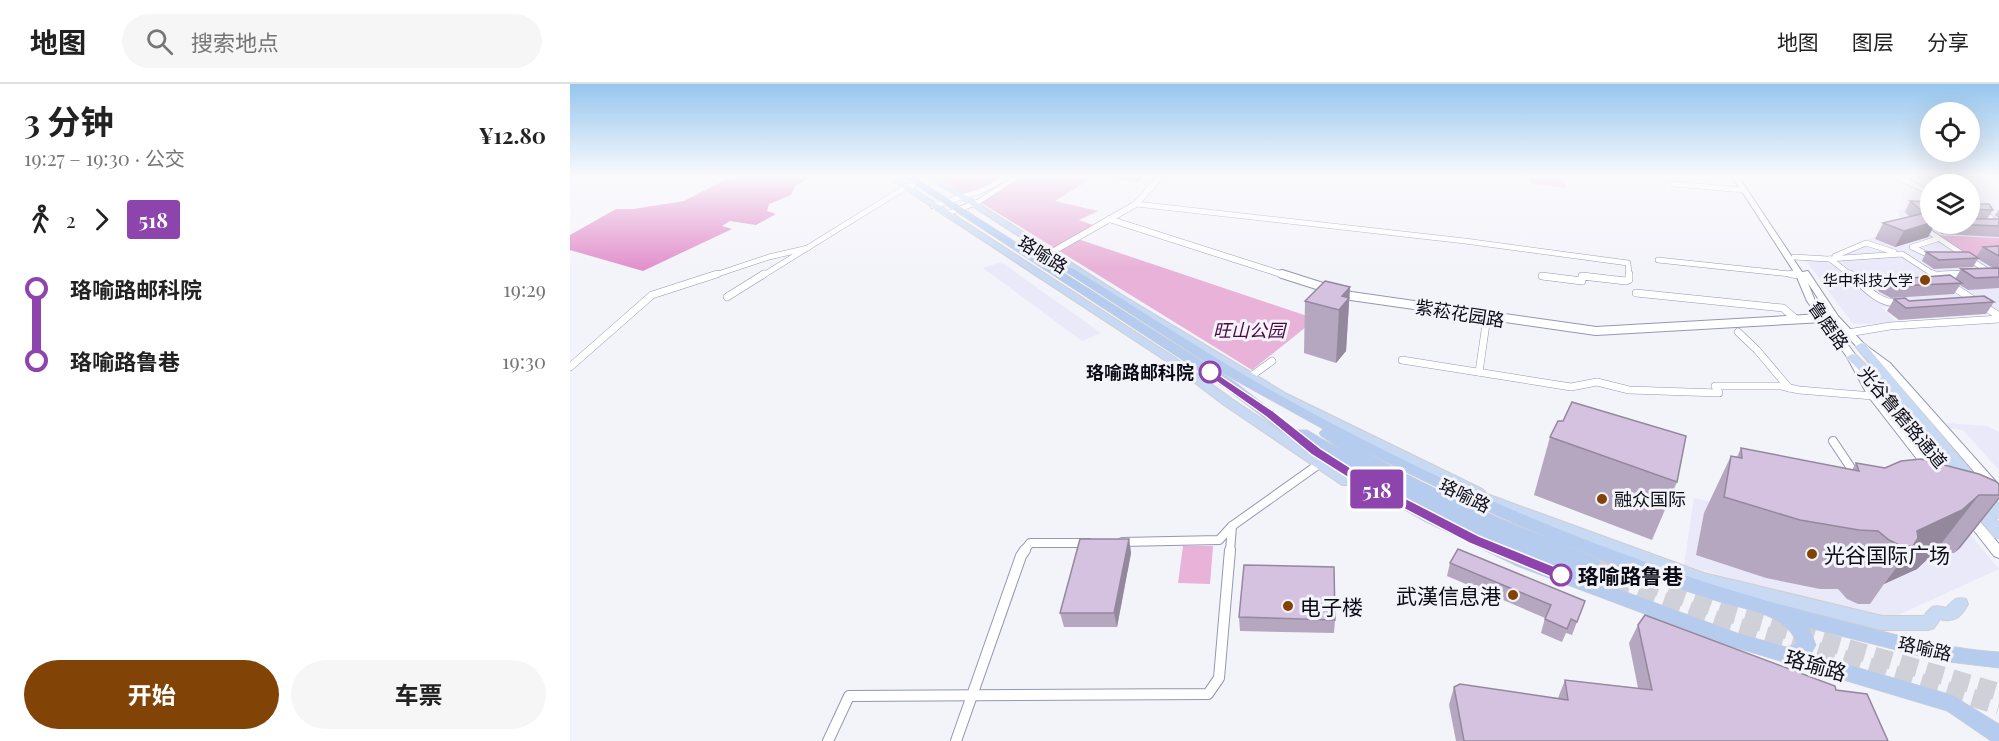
<!DOCTYPE html>
<html lang="zh">
<meta charset="utf-8">
<style>
:root{--surface:#fff;--page:#f6f6f6;--text:#222;--muted:#767676;--line:#e0e0e0;--accent:#824306}
body{margin:0;font-family:"Playfair Display","Noto Sans SC",serif;background:var(--page);color:var(--text);height:100vh;display:flex;flex-direction:column;font-size:22px;white-space:nowrap}
*{box-sizing:border-box;margin:0}
p{font-size:20px;color:var(--muted)}
.icon{flex:none;width:33px;height:33px;fill:none;stroke:currentColor;stroke-width:2;stroke-linecap:round;stroke-linejoin:round}
.map{position:relative;flex:1;overflow:hidden}
.details{display:flex;flex-direction:column;background:var(--surface);width:570px}
.details>*{flex:none}
.badge{padding:0 12px;border-radius:4px;font-size:21px;line-height:39px}
.controls{position:absolute;left:1350px;top:18px;display:grid;gap:12px}
.controls a{display:grid;place-items:center;width:60px;height:60px;border-radius:50%;background:var(--surface);box-shadow:0 6px 24px #0002;font-size:30px}
.map>.badge{position:absolute;translate:-50% -50%;box-shadow:0 0 0 3px #fff}
.legs{display:flex;align-items:center;gap:9px;height:66px;padding:0 24px;font-size:20px}
.legs p{margin-inline-start:auto}
.headline{display:flex;align-items:center;justify-content:space-between;height:102px;padding:0 24px}
h1{font-size:33px;font-weight:700;line-height:45px}
.action{display:flex;gap:12px;margin-top:auto;padding:12px 24px}
.action a{flex:1;height:69px;border-radius:36px;background:var(--accent);color:#fff;font-size:24px;font-weight:700;line-height:69px;text-align:center}
.action a+a{background:var(--page);color:var(--text)}
ul{padding:0 24px;list-style:none}
li{display:flex;align-items:center;gap:21px;height:72px;font-size:22px}
li i{display:grid;place-items:center;width:9px;height:100%;margin:0 8px;background:currentColor}
li i::after{content:'';width:15px;height:15px;margin:-8px;border:4px solid;border-radius:50%;background:var(--surface)}
li p{margin-inline-start:auto}
li:first-child i{background:linear-gradient(#0000 50%,currentColor 0)}
li:last-child i{background:linear-gradient(currentColor 50%,#0000 0)}
header{display:flex;align-items:center;gap:36px;box-sizing:border-box;height:84px;padding:0 30px;background:var(--surface);border-bottom:2px solid var(--line)}
header strong{font-size:28px}
nav{display:flex;gap:33px;margin-inline-start:auto;font-size:21px}
.search{width:420px;height:54px;background:var(--page);display:flex;align-items:center;gap:15px;box-sizing:border-box;padding:0 21px;border-radius:33px;color:var(--muted);font-size:22px}
main{display:flex;flex:1;min-height:0}
.map>svg:first-child{display:block}
</style>
<header>
<strong>地图</strong>
<div class="search"><svg class="icon" aria-label="search" viewBox="0 0 24 24"><circle cx="10" cy="10" r="6"/><path d="M15 15l6 6"/></svg>搜索地点</div>
<nav><a>地图</a><a>图层</a><a>分享</a></nav>
</header>
<main>
<section class="details">
<div class="headline"><div><h1>3 分钟</h1><p>19:27 – 19:30 · 公交</p></div><b>¥12.80</b></div>
<div class="legs"><svg class="icon" aria-label="walk" viewBox="0 0 24 24"><circle cx="13" cy="4" r="2"/><path d="M13 8l-2 6 4 7M11 14l-3 7M7 12l3-4h3l4 4"/></svg>2<svg class="icon" aria-label="forward" viewBox="0 0 24 24"><path d="M9 5l7 7-7 7"/></svg><b class="badge" style="background:#8e44ad;color:#fff">518</b></div>
<ul>
<li><i style="color:#8e44ad"></i><b>珞喻路邮科院</b><p>19:29</p></li>
<li><i style="color:#8e44ad"></i><b>珞喻路鲁巷</b><p>19:30</p></li>
</ul>
<div class="action"><a>开始</a><a>车票</a></div>
</section>
<div class="map">
<svg width="1429" height="657" viewBox="0 0 1429 657">
<rect width="100%" height="100%" fill="#f3f3fa"/>
<g fill="#e9e9fa">
<path d="M 1334,124 L 1360,125 L 1360,140 L 1400,140 L 1400,127 L 1429,129 L 1429,234 L 1398,218 L 1314,223 L 1310,221 L 1327,239 L 1283,240 L 1235,175 L 1258,175 L 1291,157 L 1334,144 L 1327,126 Z"/>
<path d="M 431,178 L 531,249 L 512,257 L 413,184 Z"/>
<path d="M 1376,339 L 1417,342 L 1429,348 L 1429,386 L 1393,346 L 1380,344 Z"/>
<path d="M 1361,404 L 1429,485 L 1313,538 L 1114,481 L 1124,414 L 1231,437 Z"/>
</g>
<g fill="#e9b2d9">
<path d="M 367,92 L 435,92 L 402,108 L 392,109 Z"/>
<path d="M 453,92 L 504,92 L 519,96 L 485,117 L 528,127 L 509,136 L 523,141 L 502,153 L 746,235 L 682,286 L 410,118 Z"/>
<path d="M 959,92 L 991,92 L 996,104 L 959,99 Z"/>
<path d="M 1364,151 L 1429,154 L 1429,171 L 1399,173 Z"/>
<path d="M 613,462 L 643,462 L 640,500 L 608,499 Z"/>
</g>
<path fill="#e291cc" d="M 163,92 L 243,92 L 225,102 L 221,111 L 199,120 L 197,127 L 206,130 L 186,141 L 160,137 L 152,142 L 162,145 L 73,187 L 0,166 L 0,151 L 46,125 L 63,125 L 114,117 Z"/>
<g fill="none" stroke-linecap="round" stroke-linejoin="round">
<g stroke="#d0d0d8" stroke-width="18" stroke-dasharray="18 9" stroke-linecap="butt">
<path d="M 1022,479 L 1154,528 L 1429,608"/>
<path d="M 1017,490 L 1153,538 L 1429,622"/>
</g>
<g stroke="#9696b5" stroke-width="6">
<g id="minor-far3">
<path d="M 1326,92 L 1360,109"/>
<path d="M 1104,100 L 1174,106"/>
<path d="M 566,120 L 895,157 L 1058,179 L 1059,192"/>
<path d="M 363,122 L 411,107 L 439,92"/>
<path d="M 376,130 L 408,118 L 448,92"/>
<path d="M 1417,131 L 1429,141"/>
<path d="M 1360,139 L 1349,141 L 1425,192"/>
<path d="M 1265,172 L 1296,159 L 1324,168"/>
<path d="M 1224,173 L 1258,175 L 1332,170 L 1366,192"/>
<path d="M 1363,173 L 1342,163 L 1367,155"/>
<path d="M 1260,175 L 1282,192"/>
<path d="M 1088,176 L 1230,191"/>
<path d="M 1370,191 L 1395,190"/>
<path d="M 142,192 L 199,173 L 238,164"/>
<path d="M 192,192 L 336,103 L 347,100"/>
</g>
</g>
<g stroke="#9696b5" stroke-width="8">
<g id="minor-far2">
<path d="M 1221,190 L 1230,191"/>
<path d="M 1280,190 C 1296,204 1309,221 1331,219"/>
<path d="M 1363,190 L 1429,232"/>
<path d="M 1423,190 L 1429,194"/>
<path d="M 1370,191 L 1394,190"/>
<path d="M 972,192 L 1012,197 L 1012,192 L 1056,197 L 1059,196 L 1059,190"/>
<path d="M 1066,209 L 1213,224 L 1226,235"/>
<path d="M 157,213 L 194,190"/>
<path d="M 1168,248 L 1187,266 L 1219,304"/>
<path d="M 1278,249 L 1320,242 L 1429,235"/>
<path d="M 832,276 L 1001,303 L 1027,298 L 1059,306 L 1149,309 L 1145,302 L 1211,302 L 1229,306 L 1303,312"/>
<path d="M 0,283 L 82,211 L 147,190"/>
<path d="M 909,288 L 917,233"/>
<path d="M 677,295 L 702,277"/>
</g>
</g>
<g stroke="#9696b5" stroke-width="10">
<g id="minor-far1">
<path d="M 1263,357 L 1287,393"/>
<path d="M 552,458 L 649,456 L 662,442 L 752,378"/>
<path d="M 454,467 L 460,459 L 519,459"/>
<path d="M 660,467 L 662,442"/>
</g>
</g>
<g stroke="#9696b5" stroke-width="12">
<g id="minor">
<path d="M 258,657 L 279,612 L 638,610 L 649,594 L 660,466"/>
<path d="M 386,657 L 451,472 L 455,466"/>
</g>
</g>
<g stroke="#9696b5" stroke-width="7">
<g id="tertiary-far1">
<path d="M 539,135 L 717,192"/>
<path d="M 475,172 L 566,120 L 591,92"/>
</g>
</g>
<g stroke="#9696b5" stroke-width="10">
<path id="tertiary" d="M 712,190 L 781,212 L 1026,247 L 1253,234"/>
</g>
<g stroke="#9696b5" stroke-width="2">
<g id="secondary">
<path d="M 1162,92 L 1168,92 L 1232,188 L 1238,187 L 1268,232 L 1294,260 L 1320,279 L 1429,401 L 1429,413 L 1425,412 L 1314,283 L 1288,264 L 1262,236 L 1238,199 L 1245,217 L 1287,273 L 1308,311 L 1367,385 L 1365,388 L 1357,388 L 1298,312 L 1277,273 L 1237,217 L 1226,191 Z"/>
<path d="M 1399,428 L 1403,429 L 1429,460 L 1429,474 L 1424,472 L 1395,435 L 1393,432 L 1395,429 Z"/>
</g>
</g>
<g stroke="#ceced1" stroke-width="2">
<g id="primary">
<path d="M 315,92 L 324,92 L 604,273 L 662,315 L 782,395 L 784,398 L 782,401 L 772,401 L 654,321 L 596,277 Z"/>
<path d="M 356,92 L 365,92 L 557,214 L 717,310 L 912,405 L 917,410 L 1134,489 L 1312,532 L 1354,532 C 1361,522 1364,520 1376,524 C 1383,517 1386,512 1396,515 L 1398,520 C 1391,533 1384,539 1370,535 L 1364,544 L 1358,546 L 1312,546 L 1132,501 L 907,416 L 902,411 L 709,316 L 551,218 Z"/>
<path d="M 1291,259 L 1295,260 L 1408,395 L 1410,398 L 1408,401 L 1398,401 L 1287,264 L 1286,262 Z"/>
<path d="M 1282,270 L 1286,271 L 1308,293 L 1389,390 L 1391,393 L 1389,396 L 1379,396 L 1300,297 L 1278,275 L 1277,273 Z"/>
<path d="M 1414,406 L 1419,408 L 1429,420 L 1429,434 L 1424,433 L 1407,411 L 1409,408 Z"/>
<path d="M 1406,416 L 1411,418 L 1429,439 L 1429,454 L 1424,453 L 1401,424 L 1399,421 L 1401,418 Z"/>
</g>
</g>
<g stroke="#ceced1" stroke-width="1">
<path id="trunk" d="M 332,92 L 342,92 L 665,298 L 727,346 L 737,346 L 773,367 L 751,352 L 749,349 L 753,345 L 652,289 L 493,186 L 494,184 L 502,184 C 564,222 625,262 688,299 C 864,399 1053,481 1250,531 C 1309,546 1368,564 1429,568 L 1429,584 L 1370,577 L 1239,544 L 1246,561 L 1241,570 L 1382,611 L 1429,640 L 1429,657 L 1421,657 L 1377,627 L 1160,562 L 947,482 L 854,437 L 754,380 L 655,304 ZM 794,367 C 908,425 1025,479 1147,517 C 1175,526 1216,529 1227,560 L 1216,563 L 1167,549 L 1021,495 L 1025,490 L 1023,485 L 1028,484 L 1030,479 L 1028,474 C 948,443 869,410 794,367 Z"/>
</g>
<use href="#minor-far3" stroke="#fff" stroke-width="5"/>
<use href="#minor-far2" stroke="#fff" stroke-width="7"/>
<use href="#minor-far1" stroke="#fff" stroke-width="8"/>
<use href="#minor" stroke="#fff" stroke-width="10"/>
<use href="#tertiary-far1" stroke="#fff" stroke-width="6"/>
<use href="#tertiary" stroke="#fff" stroke-width="8"/>
<use href="#secondary" fill="#fff" fill-rule="evenodd"/>
<use href="#primary" fill="#c8d9f3" fill-rule="evenodd"/>
<use href="#trunk" fill="#b6ccef" fill-rule="evenodd"/>
</g>
<g fill="#b6a7c1">
<path d="M 537,92 L 574,92 L 567,98 L 539,94 Z"/>
<path d="M 1340,117 L 1360,118 L 1360,140 L 1400,140 L 1400,120 L 1423,126 L 1417,135 L 1429,135 L 1429,153 L 1372,150 L 1363,144 L 1358,153 L 1325,163 L 1305,155 L 1313,139 L 1340,133 L 1335,128 Z"/>
<path d="M 1429,125 L 1429,135 L 1425,131 Z"/>
<path d="M 1429,162 L 1429,204 L 1398,206 L 1390,201 L 1384,210 L 1321,214 L 1308,207 L 1315,196 L 1385,195 L 1391,185 L 1423,184 L 1408,175 L 1403,183 L 1364,185 L 1352,177 L 1356,168 L 1406,173 L 1413,163 Z"/>
<path d="M 780,203 L 776,267 L 766,279 L 734,269 L 735,217 Z"/>
<path d="M 1324,215 L 1339,217 L 1424,218 L 1416,230 L 1329,236 L 1317,227 Z"/>
<path d="M 980,353 L 1107,398 L 1082,456 L 964,411 Z"/>
<path d="M 1171,364 L 1282,386 L 1286,379 L 1315,384 L 1429,400 L 1429,415 L 1390,464 L 1384,469 L 1364,469 L 1347,485 L 1314,500 L 1300,520 L 1288,520 L 1277,515 L 1268,505 L 1250,505 L 1196,494 L 1126,471 L 1134,429 L 1161,372 L 1167,373 Z"/>
<path d="M 559,455 L 561,469 L 547,543 L 494,543 L 490,529 Z"/>
<path d="M 880,479 L 1015,517 L 1002,551 L 996,549 L 992,558 L 971,549 L 975,534 L 877,492 Z"/>
<path d="M 669,533 L 765,536 L 764,549 L 670,547 Z"/>
<path d="M 1068,541 L 1266,606 L 1318,657 L 886,657 L 879,621 L 884,603 L 988,614 L 995,596 L 1068,604 L 1059,559 Z"/>
</g>
<g fill="#94889d">
<path d="M 567,92 L 574,92 L 567,98 Z"/>
<path d="M 1360,125 L 1360,135 L 1346,137 L 1352,127 Z"/>
<path d="M 1360,139 L 1360,140 L 1365,140 L 1358,153 L 1325,163 L 1334,147 Z"/>
<path d="M 780,203 L 776,267 L 766,279 L 769,226 L 772,212 Z"/>
<path d="M 1409,411 L 1364,469 L 1347,485 L 1314,500 L 1343,462 L 1347,447 Z"/>
<path d="M 1429,413 L 1429,415 L 1390,464 L 1384,469 Z"/>
<path d="M 559,455 L 561,469 L 547,543 L 544,529 Z"/>
</g>
<g fill="#d4c2e0" stroke="#94889d" stroke-width="1.5">
<path d="M 1340,117 L 1360,118 L 1360,125 L 1352,127 Z"/>
<path d="M 1400,120 L 1419,120 L 1423,126 L 1400,125 Z"/>
<path d="M 1355,129 L 1360,132 L 1360,139 L 1334,147 L 1313,139 Z"/>
<path d="M 1400,135 L 1429,135 L 1429,142 L 1381,140 L 1400,140 Z"/>
<path d="M 1429,162 L 1429,172 L 1413,163 Z"/>
<path d="M 1356,168 L 1399,168 L 1408,174 L 1369,176 Z"/>
<path d="M 1428,184 L 1429,185 L 1429,193 L 1405,194 L 1391,185 Z"/>
<path d="M 1380,191 L 1392,199 L 1327,202 L 1315,196 Z"/>
<path d="M 755,197 L 780,203 L 772,212 L 779,214 L 769,226 L 735,217 Z"/>
<path d="M 1414,212 L 1424,218 L 1336,224 L 1324,215 L 1335,214 L 1339,217 Z"/>
<path d="M 1002,318 L 1116,352 L 1107,398 L 980,353 L 988,337 L 993,337 Z"/>
<path d="M 1171,364 L 1289,387 L 1286,379 L 1315,384 L 1331,377 L 1351,375 L 1409,390 L 1425,397 L 1429,400 L 1429,411 L 1409,411 L 1392,426 L 1347,447 L 1348,454 L 1343,462 L 1331,462 L 1319,456 L 1308,447 L 1289,446 L 1230,436 L 1154,413 L 1161,372 L 1172,374 Z"/>
<path d="M 510,455 L 559,455 L 544,529 L 490,529 Z"/>
<path d="M 888,465 L 1015,517 L 1007,538 L 1001,535 L 997,545 L 975,535 L 981,521 L 880,479 Z"/>
<path d="M 674,481 L 764,483 L 765,536 L 669,533 Z"/>
<path d="M 1075,531 L 1265,602 L 1266,606 L 1297,610 L 1318,657 L 894,657 L 884,603 L 890,600 L 998,616 L 995,596 L 1082,606 L 1068,541 Z"/>
</g>
<linearGradient id="sky" x2="0" y2="1"><stop stop-color="#96c6ee"/><stop offset="0.5" stop-color="#fafafd"/><stop offset="1" stop-color="#fafafd" stop-opacity="0"/></linearGradient>
<rect width="1429" height="184" fill="url(#sky)"/>
<path fill="#8e44ad" stroke="#fff" stroke-width="1.5" d="M 640,285 L 703,327 L 751,365 L 800,396 L 909,452 L 996,487 L 998,491 L 996,495 L 986,495 L 899,459 L 791,402 L 742,371 L 695,332 L 636,290 L 636,286 Z"/>
<g fill="#824306" stroke="#f3f3fa" stroke-width="2">
<circle cx="1355" cy="196" r="6"/>
<circle cx="1032" cy="415" r="6"/>
<circle cx="1242" cy="470" r="6"/>
<circle cx="943" cy="511" r="6"/>
<circle cx="718" cy="522" r="6"/>
</g>
<g fill="#fff" stroke="#8e44ad" stroke-width="3">
<circle cx="640" cy="288" r="10"/>
<circle cx="991" cy="491" r="10"/>
</g>
<g text-anchor="middle" dominant-baseline="central" stroke-width="6" stroke-linejoin="round" paint-order="stroke">
<g font-size="15" fill="#0c0c17" stroke="#f3f3fa" text-anchor="end">
<text x="1343" y="196">华中科技大学</text>
</g>
<g font-size="18" fill="#0c0c17" stroke="#f3f3fa">
<text transform="translate(473 170) rotate(32)">珞喻路</text>
<text transform="translate(890 229) rotate(9)">紫菘花园路</text>
<text transform="translate(1259 241) rotate(55)">鲁磨路</text>
<text transform="translate(1333 333) rotate(50)">光谷鲁磨路通道</text>
<text transform="translate(895 411) rotate(26)">珞喻路</text>
<text transform="translate(1355 564) rotate(13)">珞喻路</text>
</g>
<g font-size="18" font-style="italic" fill="#4f0442" stroke="#f3f3fa">
<text x="679" y="246">旺山公园</text>
</g>
<g font-size="18" font-weight="bold" fill="#0c0c17" stroke="#f3f3fa" text-anchor="end">
<text x="624" y="288">珞喻路邮科院</text>
</g>
<g font-size="18" fill="#0c0c17" stroke="#f3f3fa" text-anchor="start">
<text x="1044" y="415">融众国际</text>
</g>
<g font-size="21" fill="#0c0c17" stroke="#f3f3fa" text-anchor="start">
<text x="1254" y="470">光谷国际广场</text>
<text x="931" y="511" text-anchor="end">武漢信息港</text>
<text x="730" y="522">电子楼</text>
</g>
<g font-size="21" font-weight="bold" fill="#0c0c17" stroke="#f3f3fa" text-anchor="start">
<text x="1008" y="491">珞喻路鲁巷</text>
</g>
<g font-size="21" fill="#0c0c17" stroke="#f3f3fa">
<text transform="translate(1246 580) rotate(16)">珞瑜路</text>
</g>
</g>
</svg>
<div class="controls">
<a><svg class="icon" aria-label="locate" viewBox="0 0 24 24"><circle cx="12" cy="12" r="6"/><path d="M12 2v4M12 18v4M2 12h4M18 12h4"/></svg></a>
<a><svg class="icon" aria-label="layers" viewBox="0 0 24 24"><path d="M12 4l9 5-9 5-9-5zM3 14l9 5 9-5"/></svg></a>
</div>
<b class="badge" style="left:807px;top:405px;background:#8e44ad;color:#fff">518</b>
</div>
</main>
